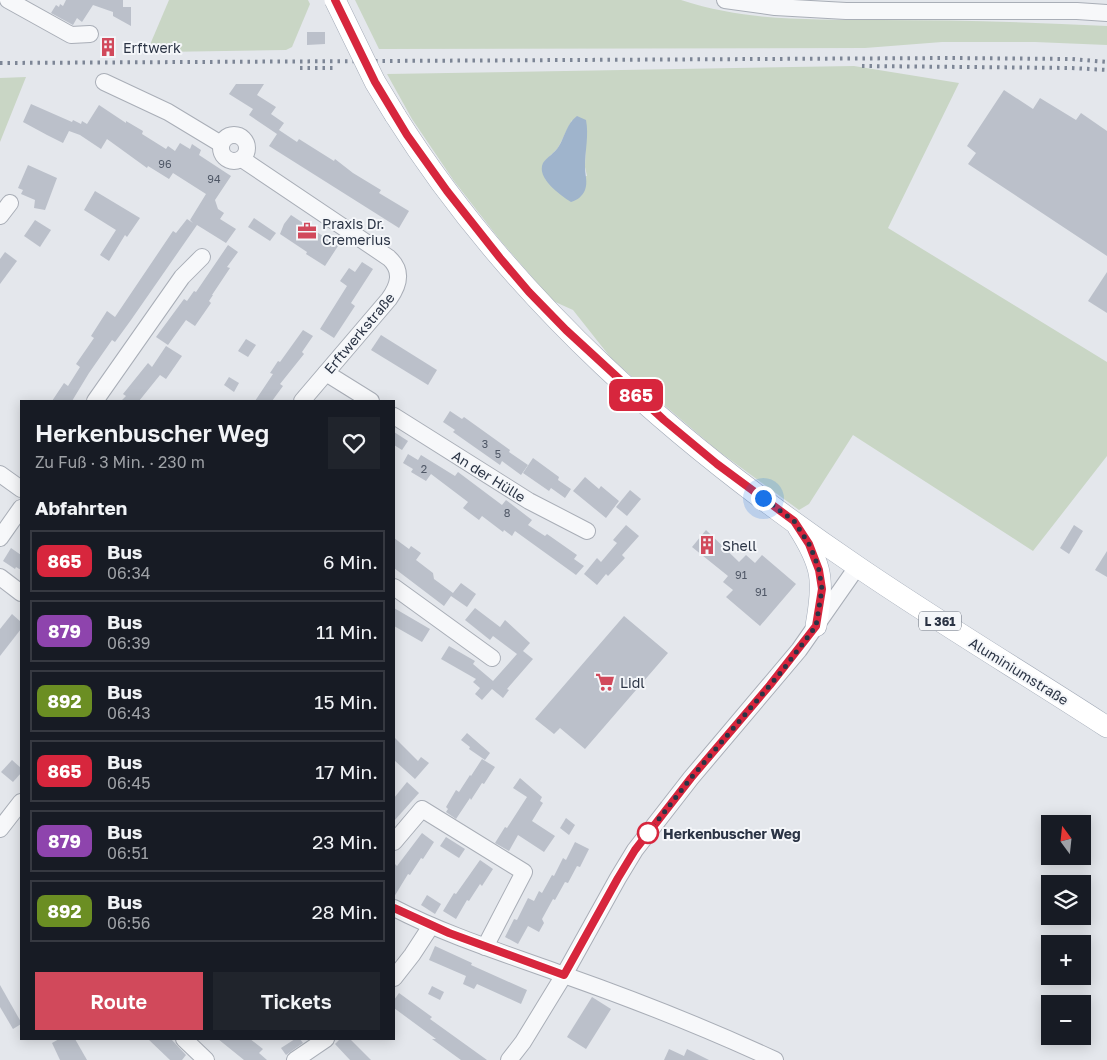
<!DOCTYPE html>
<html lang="de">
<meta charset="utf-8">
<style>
:root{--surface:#171b24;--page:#20242c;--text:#f1f3f6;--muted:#9ea1a6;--line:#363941;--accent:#d1495b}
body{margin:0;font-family:"Golos Text",sans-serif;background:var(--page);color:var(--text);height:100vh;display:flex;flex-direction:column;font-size:19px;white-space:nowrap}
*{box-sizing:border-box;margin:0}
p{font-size:16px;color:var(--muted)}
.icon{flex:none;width:28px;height:28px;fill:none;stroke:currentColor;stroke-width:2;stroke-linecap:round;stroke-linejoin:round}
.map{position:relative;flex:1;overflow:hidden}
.drawer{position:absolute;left:20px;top:400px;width:375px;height:640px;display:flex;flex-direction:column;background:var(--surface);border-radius:0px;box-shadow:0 2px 12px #0003}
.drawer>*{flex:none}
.badge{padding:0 10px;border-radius:8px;font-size:18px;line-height:32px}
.needle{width:32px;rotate:345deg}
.buttons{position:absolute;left:1041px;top:815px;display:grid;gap:10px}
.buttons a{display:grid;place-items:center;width:50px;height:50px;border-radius:0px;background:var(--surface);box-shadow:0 2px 12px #0003;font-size:25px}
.you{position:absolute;width:25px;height:25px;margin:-12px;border:4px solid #fff;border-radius:50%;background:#1a73e8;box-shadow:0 0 0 8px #1a73e833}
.map>.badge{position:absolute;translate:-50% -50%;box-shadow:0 0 0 2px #fff}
h2{padding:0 15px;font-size:19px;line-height:45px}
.round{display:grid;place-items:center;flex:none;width:52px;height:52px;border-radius:0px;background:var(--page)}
.summary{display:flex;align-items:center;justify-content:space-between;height:85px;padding:0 15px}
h1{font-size:24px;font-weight:600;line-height:38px}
.action{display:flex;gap:10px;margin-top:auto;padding:10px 15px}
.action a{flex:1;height:58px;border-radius:0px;background:var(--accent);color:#fff;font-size:20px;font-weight:600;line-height:58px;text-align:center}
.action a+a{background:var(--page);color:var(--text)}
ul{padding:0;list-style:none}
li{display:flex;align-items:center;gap:15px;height:62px;margin:0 10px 8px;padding:0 5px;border:2px solid var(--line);border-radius:0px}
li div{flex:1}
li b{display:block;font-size:19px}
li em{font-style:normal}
li .badge{min-width:55px;font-weight:700;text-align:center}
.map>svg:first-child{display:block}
</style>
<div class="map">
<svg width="1107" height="1060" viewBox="0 0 1107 1060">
<rect width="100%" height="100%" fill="#e4e7ec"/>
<g fill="#c9d6c5" fill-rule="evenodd">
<path d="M 169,0 L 308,0 L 310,4 L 292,47 L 286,50 L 161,52 L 149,47 Z"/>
<path d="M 355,0 L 681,0 C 749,22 809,19 880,20 C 955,20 1031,22 1107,26 L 1107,45 L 1035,42 L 942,42 L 865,48 L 379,49 Z"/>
<path d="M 854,66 L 959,83 L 888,228 L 1107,362 L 1107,456 L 1033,551 L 853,435 L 809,504 L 799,510 L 717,450 L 657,399 L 611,358 L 573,310 L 553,301 L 500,240 L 454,181 L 412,119 L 387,74 ZM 572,120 L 586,141 L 585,167 L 587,176 L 546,180 L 542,169 L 544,162 L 558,148 Z"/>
<path d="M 26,77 L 0,142 L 0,78 Z"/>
</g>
<path fill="#9fb4cc" d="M 577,116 L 586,120 C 589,135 585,151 585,167 C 585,175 588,182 585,190 C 582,197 577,200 571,202 C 560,195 536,178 543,163 C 547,157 555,153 559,146 C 565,136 567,123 577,116 Z"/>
<g fill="#bbc0ca">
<path d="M 66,0 L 123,0 L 123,7 L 131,7 L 131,26 L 113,16 L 113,12 L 93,5 L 82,22 L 77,18 L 73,25 L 51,13 L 56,5 L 59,7 L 60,4 L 63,6 Z"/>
<path d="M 307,32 L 325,32 L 325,44 L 307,45 Z"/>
<path d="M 236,84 L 264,84 L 257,95 L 276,107 L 271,114 L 284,123 L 279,130 L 297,142 L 299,139 L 334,161 L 335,159 L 353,173 L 381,190 L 379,193 L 409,211 L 399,228 L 269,146 L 277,134 L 249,115 L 253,109 L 229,94 Z"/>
<path d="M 1004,90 L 1033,109 L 1040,98 L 1076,120 L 1081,113 L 1107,131 L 1107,256 L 968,164 L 976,153 L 967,146 Z"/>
<path d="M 31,104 L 72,122 L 73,120 L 81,124 L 82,121 L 87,124 L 99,105 L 126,123 L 126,121 L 143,131 L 142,134 L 166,149 L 168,146 L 175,151 L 180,143 L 190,149 L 192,144 L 201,150 L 199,155 L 231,176 L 215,200 L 218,209 L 224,213 L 220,219 L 236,229 L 226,243 L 197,225 L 131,320 L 115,342 L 112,340 L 89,373 L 72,401 L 52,401 L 64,383 L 68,386 L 80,367 L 76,364 L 94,338 L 91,336 L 107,311 L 115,317 L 173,231 L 176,233 L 187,219 L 193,223 L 190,220 L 206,194 L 173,173 L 169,179 L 148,166 L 147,168 L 107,139 L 101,149 L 80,135 L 69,131 L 63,143 L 47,135 L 23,122 Z"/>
<path d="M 28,165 L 57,178 L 45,210 L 34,208 L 35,200 L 21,194 L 23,190 L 18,188 Z"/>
<path d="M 95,191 L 140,218 L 127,237 L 125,235 L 109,261 L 100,255 L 116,230 L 84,210 Z"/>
<path d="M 291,215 L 338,246 L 325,266 L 306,254 L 307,252 L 280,234 L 284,224 Z"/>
<path d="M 254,218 L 276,233 L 270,241 L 248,227 Z"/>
<path d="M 35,220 L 51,230 L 40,247 L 24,236 Z"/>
<path d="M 228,245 L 238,252 L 227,267 L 230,268 L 212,295 L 213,295 L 209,301 L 211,303 L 195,326 L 186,320 L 168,345 L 156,337 L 184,299 L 187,301 L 194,291 L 196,292 Z"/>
<path d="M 5,252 L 17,261 L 0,284 L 0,259 Z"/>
<path d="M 362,262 L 373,269 L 351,303 L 355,306 L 334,338 L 320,329 L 347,286 L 340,281 L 349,268 L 355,272 Z"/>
<path d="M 1107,272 L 1107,313 L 1088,301 Z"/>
<path d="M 303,330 L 313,336 L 302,352 L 304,354 L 280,384 L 283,386 L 272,401 L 255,401 L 273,374 L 270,373 L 278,361 L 280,362 Z"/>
<path d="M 381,335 L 437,370 L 428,385 L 371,350 Z"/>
<path d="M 246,339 L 256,345 L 248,357 L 238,351 Z"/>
<path d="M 166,346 L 182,356 L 166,379 L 160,375 L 139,401 L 121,401 L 126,396 L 123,394 L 148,363 L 152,367 Z"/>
<path d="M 229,377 L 239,383 L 234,392 L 224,385 Z"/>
<path d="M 450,411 L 462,419 L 464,417 L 510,450 L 509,452 L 528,465 L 521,475 L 502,461 L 500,465 L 453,432 L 455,430 L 443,422 Z"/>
<path d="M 394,432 L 408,441 L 402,450 L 394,445 Z"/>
<path d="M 408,454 L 418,460 L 421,455 L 455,476 L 458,472 L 502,505 L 506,500 L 532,520 L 528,525 L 545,536 L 547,534 L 577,555 L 574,559 L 584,566 L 576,575 L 515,531 L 512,536 L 504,530 L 503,532 L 482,516 L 479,520 L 463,508 L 468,502 L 431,474 L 426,481 L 411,472 L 413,469 L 403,463 Z"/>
<path d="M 533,458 L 559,477 L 558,480 L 571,489 L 565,498 L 551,488 L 549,491 L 523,473 Z"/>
<path d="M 585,477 L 599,489 L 601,486 L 619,501 L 606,518 L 573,491 Z"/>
<path d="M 630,490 L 641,499 L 627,516 L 616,507 Z"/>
<path d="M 626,525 L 639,536 L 622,555 L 625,558 L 608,576 L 606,574 L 597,585 L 584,574 L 597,558 L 601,562 L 617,543 L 613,540 Z"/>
<path d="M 1074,525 L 1083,531 L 1069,554 L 1060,548 Z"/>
<path d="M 706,530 L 739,562 L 746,555 L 755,563 L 762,555 L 796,584 L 760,626 L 726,597 L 733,590 L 723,582 L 728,576 L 692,547 Z"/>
<path d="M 394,538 L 409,549 L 411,546 L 421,553 L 416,560 L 433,573 L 434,579 L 453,593 L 461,583 L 476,594 L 467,607 L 451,596 L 444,606 L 394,568 Z"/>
<path d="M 11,548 L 21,555 L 21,570 L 16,567 L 15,569 L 3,561 Z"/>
<path d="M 1107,551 L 1107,577 L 1095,570 Z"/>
<path d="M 394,608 L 430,629 L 422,642 L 394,626 Z"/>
<path d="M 475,608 L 500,627 L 505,620 L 530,643 L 523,651 L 533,659 L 507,689 L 509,690 L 503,698 L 492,689 L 482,700 L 475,694 L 480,688 L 473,682 L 476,679 L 441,659 L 449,646 L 475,661 L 473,664 L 493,681 L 517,654 L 493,636 L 490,640 L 465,620 Z"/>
<path d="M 12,614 L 21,622 L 21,629 L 0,656 L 0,629 Z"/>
<path d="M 624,616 L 668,653 L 585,749 L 560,728 L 554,734 L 535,719 Z"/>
<path d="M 467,733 L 490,753 L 485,760 L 469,749 L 470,747 L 461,740 Z"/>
<path d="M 394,737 L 418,761 L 421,757 L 429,763 L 415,779 L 394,760 Z"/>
<path d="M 482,759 L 495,767 L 484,784 L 482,783 L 471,800 L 470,798 L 456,819 L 446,812 L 448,809 L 446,807 L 456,790 L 459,792 L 470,775 L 471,776 Z"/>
<path d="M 12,760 L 21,768 L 21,773 L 13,782 L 1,772 Z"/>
<path d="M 520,778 L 542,797 L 540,801 L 543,803 L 532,821 L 555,836 L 544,852 L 518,835 L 509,851 L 495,843 L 505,827 L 507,828 L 527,797 L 513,788 Z"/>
<path d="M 407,782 L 419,793 L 394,821 L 394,798 Z"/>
<path d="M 566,818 L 575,825 L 569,835 L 560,828 Z"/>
<path d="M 422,833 L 434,842 L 423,859 L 421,858 L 410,875 L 408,874 L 394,897 L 394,863 L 397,866 Z"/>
<path d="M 446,837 L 465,849 L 459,858 L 440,846 Z"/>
<path d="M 575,842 L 589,849 L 580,867 L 577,866 L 568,883 L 565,882 L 555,900 L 553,899 L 542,919 L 544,923 L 539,932 L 528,926 L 518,944 L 505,937 L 514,919 L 517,920 L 528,898 L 534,901 L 539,891 L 542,893 L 552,875 L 554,876 L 563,858 L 566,860 Z"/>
<path d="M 480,860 L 493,869 L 482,886 L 480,884 L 469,901 L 467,900 L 456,919 L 443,911 L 454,893 L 456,894 Z"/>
<path d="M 427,895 L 441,904 L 435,914 L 421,905 Z"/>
<path d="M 435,946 L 472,963 L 471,965 L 527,990 L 521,1004 L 477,984 L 474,989 L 463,984 L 466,976 L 429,960 Z"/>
<path d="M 0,985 L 21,1022 L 21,1024 L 13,1029 L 0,1007 Z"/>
<path d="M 432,986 L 444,992 L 440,1000 L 428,994 Z"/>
<path d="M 399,993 L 432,1017 L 430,1019 L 487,1060 L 461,1060 L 432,1039 L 436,1039 L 394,1008 L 394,1000 Z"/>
<path d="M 592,997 L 611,1009 L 586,1049 L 567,1037 Z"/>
<path d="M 59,1039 L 75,1039 L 87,1060 L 60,1060 L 52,1043 Z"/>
<path d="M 148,1039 L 171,1039 L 186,1055 L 182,1060 L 170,1060 Z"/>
<path d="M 218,1039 L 250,1039 L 263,1049 L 259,1053 L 267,1060 L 244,1060 Z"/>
<path d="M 295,1039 L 300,1039 L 303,1043 L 286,1055 L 281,1048 Z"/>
<path d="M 340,1039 L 350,1039 L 371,1060 L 350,1060 L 335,1044 Z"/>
<path d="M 669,1049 L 684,1056 L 687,1049 L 709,1060 L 664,1060 Z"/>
</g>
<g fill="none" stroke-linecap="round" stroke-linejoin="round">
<g stroke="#a9aeb7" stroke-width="18">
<g id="minor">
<path d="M 8,0 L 71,35 L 90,34"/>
<path d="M 725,0 L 775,7 L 846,11 L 1077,11 L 1107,13"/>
<path d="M 104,82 L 168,112 L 221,144"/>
<circle cx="234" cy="148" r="13"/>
<path d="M 242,159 L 389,258 C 403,271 399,285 389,299 L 302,401"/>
<path d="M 0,216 L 10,203"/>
<path d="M 326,373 L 371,401"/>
<path d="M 95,401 L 182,277 L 202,257"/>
<path d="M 394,416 L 529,501 L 587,531"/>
<path d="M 0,474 L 21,489"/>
<path d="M 0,538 L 21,508"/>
<path d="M 0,577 L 21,593"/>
<path d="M 394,587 L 492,658"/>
<path d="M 0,829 L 21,802"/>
<path d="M 394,842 L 422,809 L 524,872 L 485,947"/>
<path d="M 394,908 C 448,936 507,954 564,975 C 635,1000 706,1028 775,1060"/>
<path d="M 394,978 L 412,955 L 431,926"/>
<path d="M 184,1039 L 206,1060"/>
<path d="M 295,1060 L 326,1039"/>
<path d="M 509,1060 L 523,1042 L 564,975 L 618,878 L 635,850 L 691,778 L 799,650 L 857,567"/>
</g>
</g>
<g stroke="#a3abb8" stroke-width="22">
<g id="major">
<path d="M 395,115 C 511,300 679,446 858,567 C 940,623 1024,673 1107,727"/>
<path d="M 798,527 C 823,566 824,581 816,626"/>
</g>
</g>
<use href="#minor" stroke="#f7f8fa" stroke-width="16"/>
<use href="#major" stroke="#fff" stroke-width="21"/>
<g stroke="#7d8696" stroke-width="4" stroke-dasharray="2.5 5" stroke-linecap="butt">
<path d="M 0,63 L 949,58 L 1072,59 L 1107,62"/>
<path d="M 862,66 L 1072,68 L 1107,70"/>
<path d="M 300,68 L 335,68"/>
</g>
<g stroke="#a3abb8" stroke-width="22" stroke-linecap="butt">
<path id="major-bridge" d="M 335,0 L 375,82 L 395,115"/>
</g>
<use href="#major-bridge" stroke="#fff" stroke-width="21"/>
</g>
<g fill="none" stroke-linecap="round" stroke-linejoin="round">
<g stroke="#fff" stroke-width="11">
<path id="line" d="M 335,0 L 375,82 L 407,135 L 447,191 L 500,258 L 529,292 L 566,330 L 664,420 L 717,464 L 794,521 L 809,544 L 819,570 L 822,589 L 816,626 L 770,685 L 691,778 L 635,850 L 618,878 L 564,975 L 449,933 L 394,908"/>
</g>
<use href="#line" stroke="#d7263d" stroke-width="8"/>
<path stroke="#2b3445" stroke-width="5" stroke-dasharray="0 9" d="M 648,833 L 691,778 L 782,671 L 816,626 L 822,589 L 819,570 L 815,558 L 809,544 L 794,521 L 763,498"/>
</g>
<defs>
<g id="building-bare" transform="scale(1.5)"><path d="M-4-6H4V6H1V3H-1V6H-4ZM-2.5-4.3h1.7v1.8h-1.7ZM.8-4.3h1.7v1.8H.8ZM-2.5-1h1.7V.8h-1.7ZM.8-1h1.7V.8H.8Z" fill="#d1495b" stroke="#f4f6f9" stroke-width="2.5" paint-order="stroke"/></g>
<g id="office-bare" transform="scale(1.5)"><path d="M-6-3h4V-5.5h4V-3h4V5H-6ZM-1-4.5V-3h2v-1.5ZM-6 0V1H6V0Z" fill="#d1495b" stroke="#f4f6f9" stroke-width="2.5" paint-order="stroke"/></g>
<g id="supermarket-bare" transform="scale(1.5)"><path d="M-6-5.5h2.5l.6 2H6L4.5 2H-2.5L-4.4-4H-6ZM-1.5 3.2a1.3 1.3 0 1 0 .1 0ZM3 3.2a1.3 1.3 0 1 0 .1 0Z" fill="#d1495b" stroke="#f4f6f9" stroke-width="2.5" paint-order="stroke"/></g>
</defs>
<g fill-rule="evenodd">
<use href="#building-bare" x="108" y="47"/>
<use href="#office-bare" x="307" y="231"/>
<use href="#building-bare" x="707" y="545"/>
<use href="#supermarket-bare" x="605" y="682"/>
</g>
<circle fill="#fff" stroke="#d7263d" stroke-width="2.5" cx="648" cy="833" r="10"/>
<g text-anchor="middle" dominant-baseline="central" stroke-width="4" stroke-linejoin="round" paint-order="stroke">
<g font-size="11" fill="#4f5766">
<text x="165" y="163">96</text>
<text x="214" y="178">94</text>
<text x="485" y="443">3</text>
<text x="498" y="453">5</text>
<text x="424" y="468">2</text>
<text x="507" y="512">8</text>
<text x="741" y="574">91</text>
<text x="761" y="591">91</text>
</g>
<rect fill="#f4f6f9" stroke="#676e7b" stroke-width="1" x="919" y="611.5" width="42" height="19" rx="4"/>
<g font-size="12" font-weight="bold" fill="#2b3445">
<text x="940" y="621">L 361</text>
</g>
<g font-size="14" fill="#2b3445" stroke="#f4f6f9" text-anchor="start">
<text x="123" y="47">Erftwerk</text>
<text x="322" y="223">Praxis Dr.<tspan x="322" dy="16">Cremerius</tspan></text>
<text x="722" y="545">Shell</text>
<text x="620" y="682">Lidl</text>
</g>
<g font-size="14" fill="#2b3445" stroke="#f4f6f9">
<text transform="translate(359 333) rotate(-50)">Erftwerkstraße</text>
<text transform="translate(489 476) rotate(32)">An der Hülle</text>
<text transform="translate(1019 671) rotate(32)">Aluminiumstraße</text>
</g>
<g font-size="14" font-weight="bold" fill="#2b3445" stroke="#f4f6f9" text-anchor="start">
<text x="663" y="833">Herkenbuscher Weg</text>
</g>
</g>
</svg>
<div class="buttons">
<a><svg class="needle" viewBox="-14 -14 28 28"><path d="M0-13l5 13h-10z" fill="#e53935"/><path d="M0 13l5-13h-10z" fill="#9ea1a6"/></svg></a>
<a><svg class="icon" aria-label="layers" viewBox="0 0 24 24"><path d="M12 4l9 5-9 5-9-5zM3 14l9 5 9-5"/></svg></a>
<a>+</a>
<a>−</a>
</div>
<div class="you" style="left:763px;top:498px"></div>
<b class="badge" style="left:636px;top:395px;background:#d7263d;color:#fff">865</b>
<section class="drawer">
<div class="summary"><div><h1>Herkenbuscher Weg</h1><p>Zu Fuß · 3 Min. · 230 m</p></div><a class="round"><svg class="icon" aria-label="heart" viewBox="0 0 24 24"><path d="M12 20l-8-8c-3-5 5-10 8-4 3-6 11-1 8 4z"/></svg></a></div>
<h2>Abfahrten</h2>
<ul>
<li><span class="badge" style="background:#d7263d;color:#fff">865</span><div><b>Bus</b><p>06:34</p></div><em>6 Min.</em></li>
<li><span class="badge" style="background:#8e44ad;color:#fff">879</span><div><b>Bus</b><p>06:39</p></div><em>11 Min.</em></li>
<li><span class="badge" style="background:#6b8e23;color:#fff">892</span><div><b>Bus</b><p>06:43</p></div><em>15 Min.</em></li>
<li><span class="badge" style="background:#d7263d;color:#fff">865</span><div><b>Bus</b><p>06:45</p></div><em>17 Min.</em></li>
<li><span class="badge" style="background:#8e44ad;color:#fff">879</span><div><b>Bus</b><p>06:51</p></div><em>23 Min.</em></li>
<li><span class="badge" style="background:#6b8e23;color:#fff">892</span><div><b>Bus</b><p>06:56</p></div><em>28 Min.</em></li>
</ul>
<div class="action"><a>Route</a><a>Tickets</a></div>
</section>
</div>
